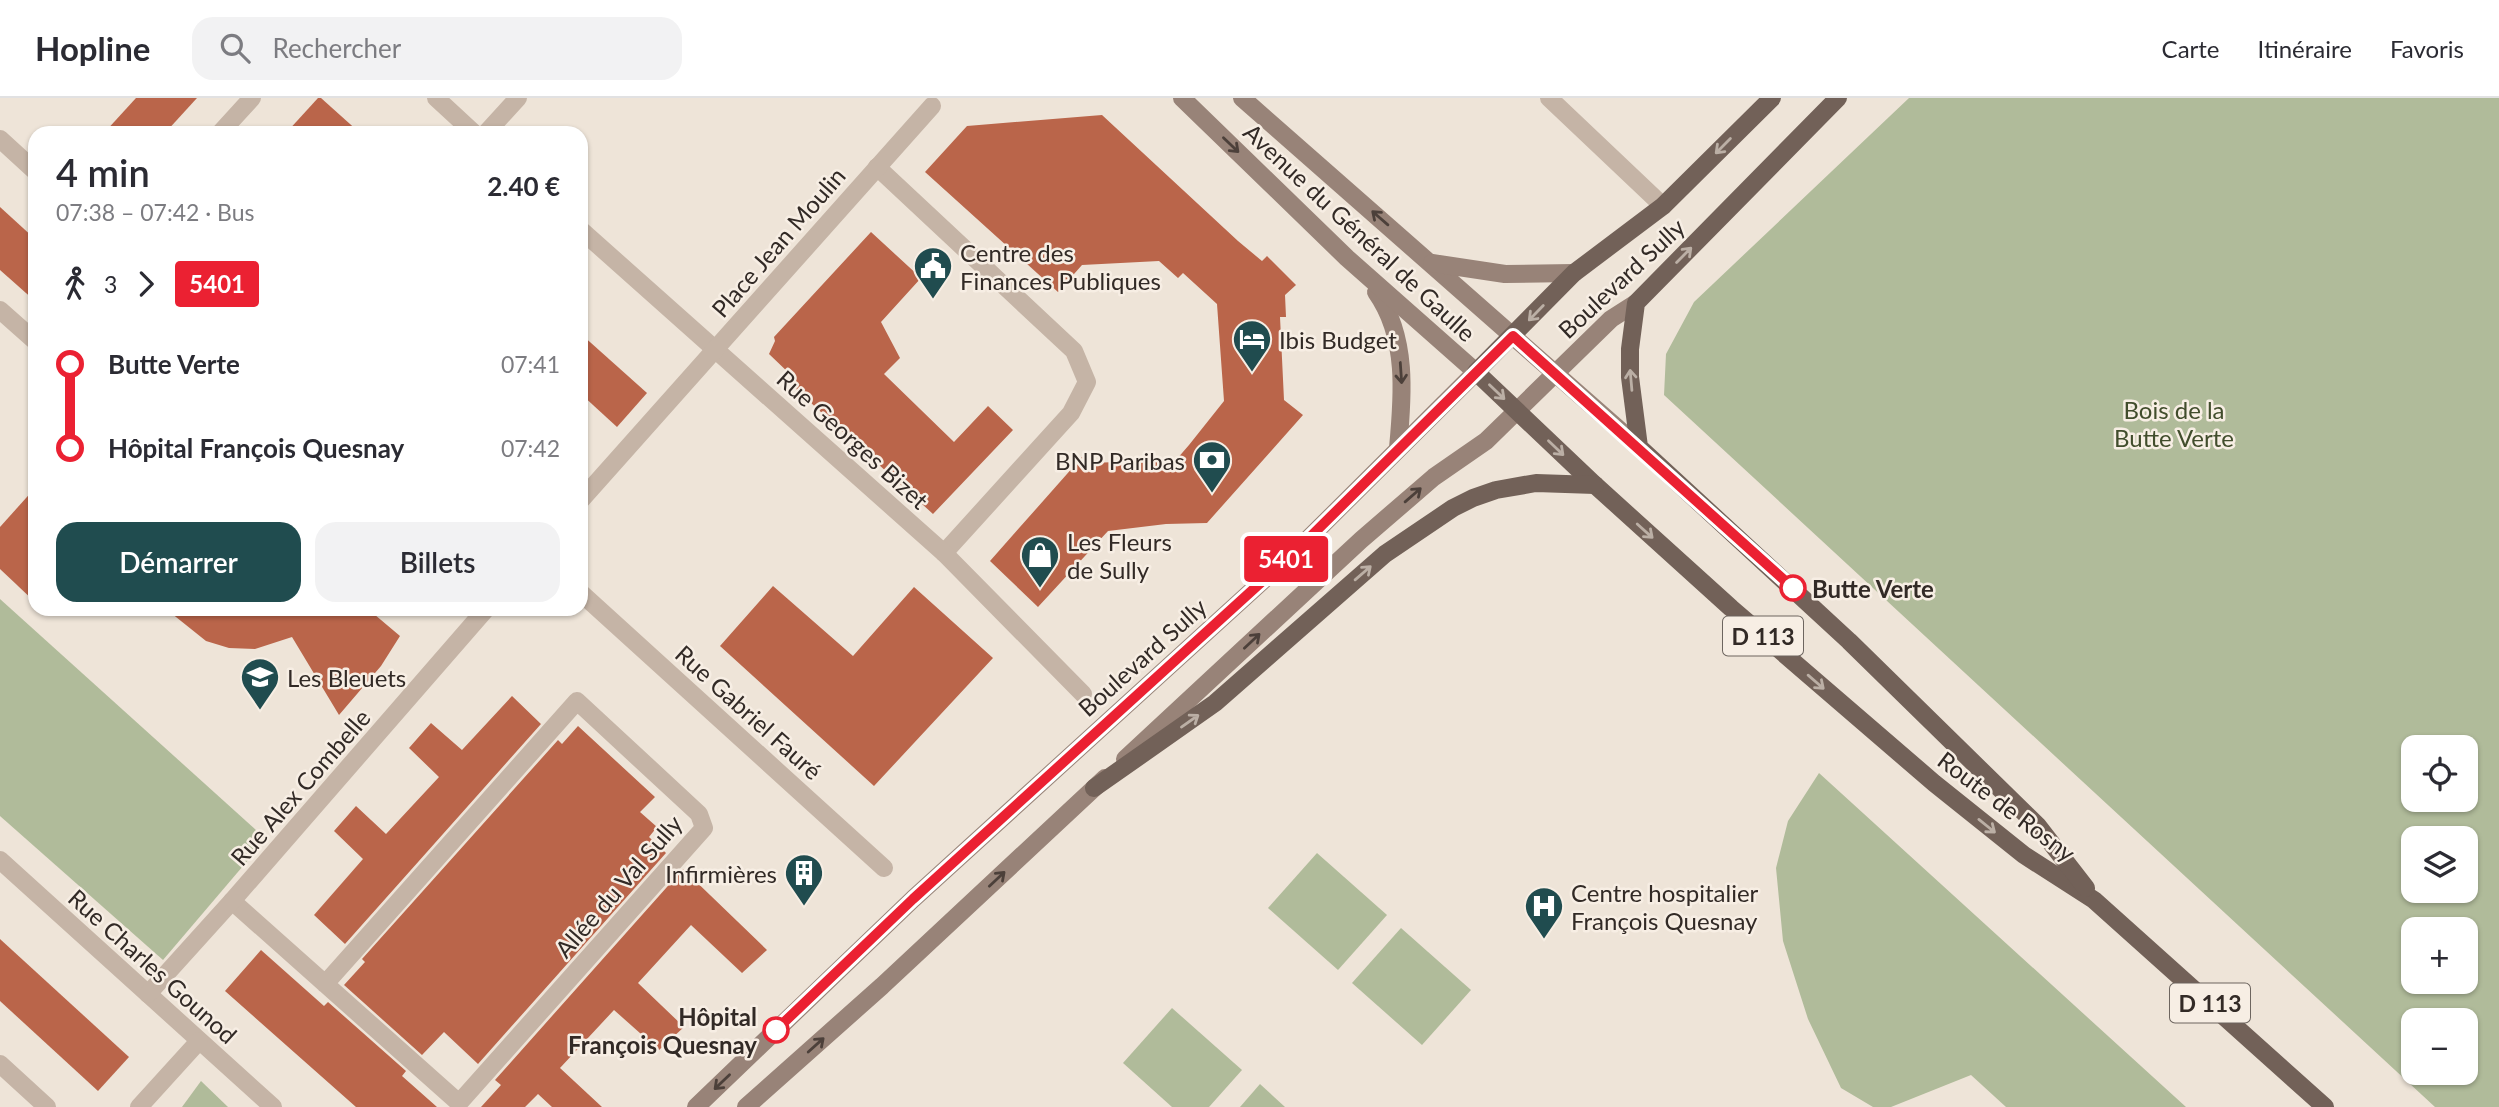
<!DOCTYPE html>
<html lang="fr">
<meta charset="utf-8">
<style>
:root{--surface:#fff;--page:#f2f2f3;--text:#2b2b33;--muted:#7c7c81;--line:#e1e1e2;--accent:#204c4f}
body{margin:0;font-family:Lato,sans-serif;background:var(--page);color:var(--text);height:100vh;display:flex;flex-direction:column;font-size:26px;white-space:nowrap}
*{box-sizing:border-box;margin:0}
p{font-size:23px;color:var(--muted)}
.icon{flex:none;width:38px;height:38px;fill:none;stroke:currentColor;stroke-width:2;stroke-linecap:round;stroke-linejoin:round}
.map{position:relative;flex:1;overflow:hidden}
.details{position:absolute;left:28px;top:28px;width:560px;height:490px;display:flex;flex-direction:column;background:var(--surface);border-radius:21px;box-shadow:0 2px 5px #0004}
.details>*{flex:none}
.badge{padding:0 14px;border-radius:5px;font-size:24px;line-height:46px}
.controls{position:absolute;left:2401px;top:637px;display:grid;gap:14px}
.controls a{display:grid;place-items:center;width:77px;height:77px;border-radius:14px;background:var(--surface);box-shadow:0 2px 5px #0004;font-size:35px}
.map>.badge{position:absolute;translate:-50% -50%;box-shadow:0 0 0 4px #fff}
.legs{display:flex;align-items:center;gap:10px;height:77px;padding:0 28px;font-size:23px}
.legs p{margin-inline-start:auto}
.headline{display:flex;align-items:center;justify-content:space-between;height:119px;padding:0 28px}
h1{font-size:38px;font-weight:600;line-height:52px}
.cta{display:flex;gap:14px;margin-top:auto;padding:14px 28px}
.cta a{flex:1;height:80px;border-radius:21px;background:var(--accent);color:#fff;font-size:28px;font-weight:600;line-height:80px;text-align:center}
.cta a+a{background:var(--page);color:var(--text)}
ul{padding:0 28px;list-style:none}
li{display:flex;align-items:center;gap:24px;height:84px;font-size:26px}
li i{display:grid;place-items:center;width:10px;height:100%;margin:0 9px;background:currentColor}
li i::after{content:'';width:18px;height:18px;margin:-9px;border:5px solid;border-radius:50%;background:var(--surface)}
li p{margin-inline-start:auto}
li:first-child i{background:linear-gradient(#0000 50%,currentColor 0)}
li:last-child i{background:linear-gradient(currentColor 50%,#0000 0)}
header{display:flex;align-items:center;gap:42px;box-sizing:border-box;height:98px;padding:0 35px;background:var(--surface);border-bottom:2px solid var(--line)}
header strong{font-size:33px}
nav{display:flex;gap:38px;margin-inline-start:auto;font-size:24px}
.search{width:490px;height:63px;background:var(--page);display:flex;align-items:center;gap:18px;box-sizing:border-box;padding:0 24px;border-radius:21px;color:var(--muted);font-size:26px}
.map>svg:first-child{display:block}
</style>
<header>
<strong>Hopline</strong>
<div class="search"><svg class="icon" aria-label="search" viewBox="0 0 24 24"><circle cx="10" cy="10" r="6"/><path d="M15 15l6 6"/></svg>Rechercher</div>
<nav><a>Carte</a><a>Itinéraire</a><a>Favoris</a></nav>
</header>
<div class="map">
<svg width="2499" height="1009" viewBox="0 0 2499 1009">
<rect width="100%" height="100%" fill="#eee4d8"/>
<g fill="#b0bb9a" fill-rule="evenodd">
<path d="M 1909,0 L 2499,0 L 2499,1009 L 2435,1009 L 1664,297 L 1666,256 L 1694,204 ZM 2466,649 L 2466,702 L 2413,702 L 2413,649 ZM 2413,740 L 2466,740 L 2466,793 L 2413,793 ZM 2466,831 L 2466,884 L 2413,884 L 2413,831 ZM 2466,922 L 2466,975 L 2413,975 L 2413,922 Z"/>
<path d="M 0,501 L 266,741 L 163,862 L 0,718 Z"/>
<path d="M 1819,675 L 2186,1009 L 2006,1009 L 1971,977 L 1891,1009 L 1873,1009 L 1841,990 L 1808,921 L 1783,843 L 1776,770 L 1788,723 Z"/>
<path d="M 1317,755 L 1387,817 L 1338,872 L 1268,810 Z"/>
<path d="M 1401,830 L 1471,892 L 1422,947 L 1352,885 Z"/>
<path d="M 1172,910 L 1242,972 L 1209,1009 L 1172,1009 L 1123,965 Z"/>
<path d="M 201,983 L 228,1009 L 182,1009 Z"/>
<path d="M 1260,986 L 1285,1009 L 1240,1009 Z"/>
</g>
<g fill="#ba654a">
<path d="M 136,0 L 197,0 L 165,35 L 104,35 Z"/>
<path d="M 318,0 L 321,0 L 360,35 L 286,35 Z"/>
<path d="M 1102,17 L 1238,143 L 1262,163 L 1267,158 L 1296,187 L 1285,197 L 1286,219 L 1280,219 L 1284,302 L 1303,317 L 1207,425 L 1166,426 L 1108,433 L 1038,509 L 990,463 L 1082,359 L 1089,365 L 1176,362 L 1189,347 L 1224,303 L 1217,206 L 1183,175 L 1178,180 L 1159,163 L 1082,167 L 1058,194 L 925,74 L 967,28 Z"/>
<path d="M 0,109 L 35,141 L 35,203 L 0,172 Z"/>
<path d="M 871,134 L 921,180 L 881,224 L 900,260 L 884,276 L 954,344 L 988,308 L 1013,332 L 933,416 L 799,294 L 788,282 L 792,278 L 769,256 L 775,243 L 774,239 Z"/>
<path d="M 581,236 L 647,295 L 617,329 L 581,296 Z"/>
<path d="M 35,390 L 35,504 L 0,471 L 0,429 Z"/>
<path d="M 773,488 L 853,558 L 914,489 L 993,560 L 874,688 L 720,548 Z"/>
<path d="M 166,511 L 368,511 L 400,538 L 381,568 L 339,617 L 292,539 L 255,551 L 229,550 L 206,543 Z"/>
<path d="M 512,598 L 541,626 L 345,846 L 314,817 L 363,761 L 334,733 L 356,708 L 386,736 L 439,679 L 409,650 L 431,625 L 462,652 Z"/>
<path d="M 578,628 L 655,699 L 640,714 L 657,729 L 649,739 L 666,755 L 478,966 L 444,934 L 422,957 L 344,887 L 365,864 L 362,861 L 558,642 L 562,646 Z"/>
<path d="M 683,771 L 767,852 L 742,875 L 691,827 L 638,885 L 684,929 L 659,952 L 614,912 L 560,970 L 602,1009 L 552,1009 L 538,996 L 525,1009 L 481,1009 L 501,987 L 495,982 Z"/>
<path d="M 0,841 L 129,959 L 98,993 L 0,903 Z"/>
<path d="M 261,852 L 324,908 L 328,904 L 406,973 L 402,978 L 437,1009 L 356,1009 L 225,893 Z"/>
</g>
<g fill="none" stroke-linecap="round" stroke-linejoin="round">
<g stroke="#c5b4a6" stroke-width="18">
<path d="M 436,0 L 474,35"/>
<path d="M 1549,0 L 1663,108"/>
<path d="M 220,35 L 252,0"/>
<path d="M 486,35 L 518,0"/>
<path d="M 0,41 L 35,73"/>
<path d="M 877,69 L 1074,253 L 1087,284 L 1071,315 L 944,455"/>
<path d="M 581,132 L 944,455 L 1083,596"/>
<path d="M 0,212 L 35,243"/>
<path d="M 581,402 L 932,8"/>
<path d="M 581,495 L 884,770"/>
<path d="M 0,762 L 273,1009"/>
<path d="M 232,803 L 459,1005 L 704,730 L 699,716 L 577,603 L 325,886"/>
<path d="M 148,896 L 232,803 L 486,511"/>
<path d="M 0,966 L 47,1009"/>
<path d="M 139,1009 L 199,943"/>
</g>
<g stroke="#988378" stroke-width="18">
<path d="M 1242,0 L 1639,349"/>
<path d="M 1432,165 L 1505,176 L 1574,175"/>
<path d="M 1376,194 C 1408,239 1403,298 1398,350"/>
<path d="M 1125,661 L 1361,442 L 1434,379 L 1486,343 L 1611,221 L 1636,205"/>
<path d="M 696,1009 L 913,801 L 1301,448 L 1476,274 L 1347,160 L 1182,0"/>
<path d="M 746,1009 L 882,888 L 1105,680"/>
</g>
<g stroke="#726158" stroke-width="18">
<path d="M 1772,0 L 1663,108 L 1574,175 L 1476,274 L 1595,387 L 1731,510 L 1934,685 L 2024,757 L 2094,802 L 2325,1009"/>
<path d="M 1838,0 L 1636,205 L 1630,251 L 1630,279 L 1639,349 L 1849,543 L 2038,728 L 2086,790"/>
<path d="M 1094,690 L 1215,605 L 1385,456 L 1453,410 L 1473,400 L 1496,392 L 1536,385 L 1595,387"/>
</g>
</g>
<defs><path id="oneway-shaft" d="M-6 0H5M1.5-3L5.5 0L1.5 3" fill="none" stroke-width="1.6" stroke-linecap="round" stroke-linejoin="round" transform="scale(1.75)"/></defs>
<g stroke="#4c403a">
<use href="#oneway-shaft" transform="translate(1231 47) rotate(44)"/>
<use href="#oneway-shaft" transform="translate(1380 120) rotate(-139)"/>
<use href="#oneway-shaft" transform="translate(1401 275) rotate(86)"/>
<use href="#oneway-shaft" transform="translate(1413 397) rotate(-41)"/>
<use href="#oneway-shaft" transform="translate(1252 543) rotate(-43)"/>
<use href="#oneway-shaft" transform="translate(997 781) rotate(-43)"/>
<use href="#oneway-shaft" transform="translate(816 947) rotate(-42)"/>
<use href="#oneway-shaft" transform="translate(722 984) rotate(136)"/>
</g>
<g stroke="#bbafa5">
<use href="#oneway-shaft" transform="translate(1723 48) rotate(135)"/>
<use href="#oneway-shaft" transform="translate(1684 157) rotate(-45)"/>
<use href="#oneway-shaft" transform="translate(1536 215) rotate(134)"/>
<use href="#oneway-shaft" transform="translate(1631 282) rotate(-95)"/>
<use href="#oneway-shaft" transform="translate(1497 294) rotate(44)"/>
<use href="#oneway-shaft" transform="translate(1556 350) rotate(44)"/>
<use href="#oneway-shaft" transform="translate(1645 433) rotate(42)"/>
<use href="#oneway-shaft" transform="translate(1363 475) rotate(-41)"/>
<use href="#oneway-shaft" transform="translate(1816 584) rotate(41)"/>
<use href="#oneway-shaft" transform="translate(1190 623) rotate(-35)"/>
<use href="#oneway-shaft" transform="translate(1987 728) rotate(39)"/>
</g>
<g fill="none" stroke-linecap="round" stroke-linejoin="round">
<g stroke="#fff" stroke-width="16">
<path id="line-1" d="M 776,932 L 913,801 L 1301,448 L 1513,238 L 1793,490"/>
</g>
<use href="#line-1" stroke="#eb2132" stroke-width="10"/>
</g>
<defs>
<g id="civic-pin" transform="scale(2.0125)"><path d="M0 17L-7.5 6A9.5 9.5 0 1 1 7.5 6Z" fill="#204c4f" stroke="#f7eee4"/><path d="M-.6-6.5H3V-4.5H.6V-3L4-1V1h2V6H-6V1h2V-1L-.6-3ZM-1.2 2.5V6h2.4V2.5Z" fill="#fff"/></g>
<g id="hotel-pin" transform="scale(2.0125)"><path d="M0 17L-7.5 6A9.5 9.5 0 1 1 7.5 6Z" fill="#204c4f" stroke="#f7eee4"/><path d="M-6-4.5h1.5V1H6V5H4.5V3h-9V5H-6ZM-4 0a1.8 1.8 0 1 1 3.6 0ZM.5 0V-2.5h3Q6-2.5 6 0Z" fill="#fff"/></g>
<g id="bank-pin" transform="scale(2.0125)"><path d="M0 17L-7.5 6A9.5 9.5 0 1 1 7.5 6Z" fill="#204c4f" stroke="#f7eee4"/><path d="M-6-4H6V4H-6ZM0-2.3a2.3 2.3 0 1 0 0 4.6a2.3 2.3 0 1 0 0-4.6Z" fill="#fff"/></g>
<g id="shop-pin" transform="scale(2.0125)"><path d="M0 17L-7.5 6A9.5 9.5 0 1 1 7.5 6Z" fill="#204c4f" stroke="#f7eee4"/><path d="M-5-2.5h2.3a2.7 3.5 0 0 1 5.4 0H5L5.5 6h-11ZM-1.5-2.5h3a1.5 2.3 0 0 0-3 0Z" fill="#fff"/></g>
<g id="school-pin" transform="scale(2.0125)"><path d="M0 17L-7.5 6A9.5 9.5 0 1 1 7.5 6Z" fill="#204c4f" stroke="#f7eee4"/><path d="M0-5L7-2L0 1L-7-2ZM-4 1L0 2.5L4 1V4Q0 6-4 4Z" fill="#fff"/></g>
<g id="building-pin" transform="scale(2.0125)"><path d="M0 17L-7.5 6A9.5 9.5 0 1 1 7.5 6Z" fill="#204c4f" stroke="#f7eee4"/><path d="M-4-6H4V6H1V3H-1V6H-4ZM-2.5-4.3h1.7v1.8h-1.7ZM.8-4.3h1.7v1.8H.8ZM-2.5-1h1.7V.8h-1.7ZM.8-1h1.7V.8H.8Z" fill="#fff"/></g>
<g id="hospital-pin" transform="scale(2.0125)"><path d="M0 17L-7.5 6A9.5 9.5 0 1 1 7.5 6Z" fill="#204c4f" stroke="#f7eee4"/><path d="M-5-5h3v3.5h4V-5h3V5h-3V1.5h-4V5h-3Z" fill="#fff"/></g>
</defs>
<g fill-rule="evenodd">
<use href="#civic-pin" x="933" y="168"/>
<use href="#hotel-pin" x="1252" y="241"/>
<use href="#bank-pin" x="1212" y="362"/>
<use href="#shop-pin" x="1040" y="457"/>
<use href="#school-pin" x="260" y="579"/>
<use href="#building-pin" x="804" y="775"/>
<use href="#hospital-pin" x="1544" y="808"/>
</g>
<g fill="#fff" stroke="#eb2132" stroke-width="3.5">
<circle cx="1793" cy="490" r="12"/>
<circle cx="776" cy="932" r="12"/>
</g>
<g text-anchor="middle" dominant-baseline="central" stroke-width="5" stroke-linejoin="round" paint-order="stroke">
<g fill="#f7eee4" stroke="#6d655f" stroke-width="2">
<rect x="1723" y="518.5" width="80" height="39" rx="5"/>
<rect x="2170" y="885.5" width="80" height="39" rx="5"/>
</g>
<g font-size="23" font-weight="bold" fill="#322a26">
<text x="1763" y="538">D 113</text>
<text x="2210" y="905">D 113</text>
</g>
<g font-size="24" fill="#322a26" stroke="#f7eee4">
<text transform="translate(1360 134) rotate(43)">Avenue du Général de Gaulle</text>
<text transform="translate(778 144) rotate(-49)">Place Jean Moulin</text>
<text transform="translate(1621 180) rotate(-43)">Boulevard Sully</text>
<text transform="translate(853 341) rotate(42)">Rue Georges Bizet</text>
<text transform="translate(1142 559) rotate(-42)">Boulevard Sully</text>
<text transform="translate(749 614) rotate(42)">Rue Gabriel Fauré</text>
<text transform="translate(300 689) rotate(-49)">Rue Alex Combelle</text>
<text transform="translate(2007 708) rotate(37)">Route de Rosny</text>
<text transform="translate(618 788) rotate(-49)">Allée du Val Sully</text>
<text transform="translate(153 868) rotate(42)">Rue Charles Gounod</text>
</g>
<g font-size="24" fill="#322a26" stroke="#f7eee4" text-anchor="start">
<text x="960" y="154">Centre des<tspan x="960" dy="28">Finances Publiques</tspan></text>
<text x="1279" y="241">Ibis Budget</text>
<text x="1185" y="362" text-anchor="end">BNP Paribas</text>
<text x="1067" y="443">Les Fleurs<tspan x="1067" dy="28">de Sully</tspan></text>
<text x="287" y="579">Les Bleuets</text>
<text x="777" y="775" text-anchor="end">Infirmières</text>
<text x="1571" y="794">Centre hospitalier<tspan x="1571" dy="28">François Quesnay</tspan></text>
</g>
<g font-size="24" fill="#414d2c" stroke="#f7eee4">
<text x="2174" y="311">Bois de la<tspan x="2174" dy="28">Butte Verte</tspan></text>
</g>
<g font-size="24" font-weight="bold" fill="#322a26" stroke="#f7eee4" text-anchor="start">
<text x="1812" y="490">Butte Verte</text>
<text x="757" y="918" text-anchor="end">Hôpital<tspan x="757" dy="28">François Quesnay</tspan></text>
</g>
</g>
</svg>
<div class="controls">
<a><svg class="icon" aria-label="locate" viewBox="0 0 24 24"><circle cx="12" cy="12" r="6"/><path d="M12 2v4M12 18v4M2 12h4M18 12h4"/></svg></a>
<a><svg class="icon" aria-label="layers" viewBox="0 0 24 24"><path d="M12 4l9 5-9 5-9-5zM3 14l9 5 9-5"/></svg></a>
<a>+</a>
<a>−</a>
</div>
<b class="badge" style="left:1286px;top:461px;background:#eb2132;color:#fff">5401</b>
<section class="details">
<div class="headline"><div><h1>4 min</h1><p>07:38 – 07:42 · Bus</p></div><b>2.40 €</b></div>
<div class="legs"><svg class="icon" aria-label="walk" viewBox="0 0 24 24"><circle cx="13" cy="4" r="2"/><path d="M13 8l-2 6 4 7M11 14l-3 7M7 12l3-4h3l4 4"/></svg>3<svg class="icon" aria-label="forward" viewBox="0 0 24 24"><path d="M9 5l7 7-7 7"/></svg><b class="badge" style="background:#eb2132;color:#fff">5401</b></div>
<ul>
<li><i style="color:#eb2132"></i><b>Butte Verte</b><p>07:41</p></li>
<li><i style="color:#eb2132"></i><b>Hôpital François Quesnay</b><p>07:42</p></li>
</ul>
<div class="cta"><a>Démarrer</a><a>Billets</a></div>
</section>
</div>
